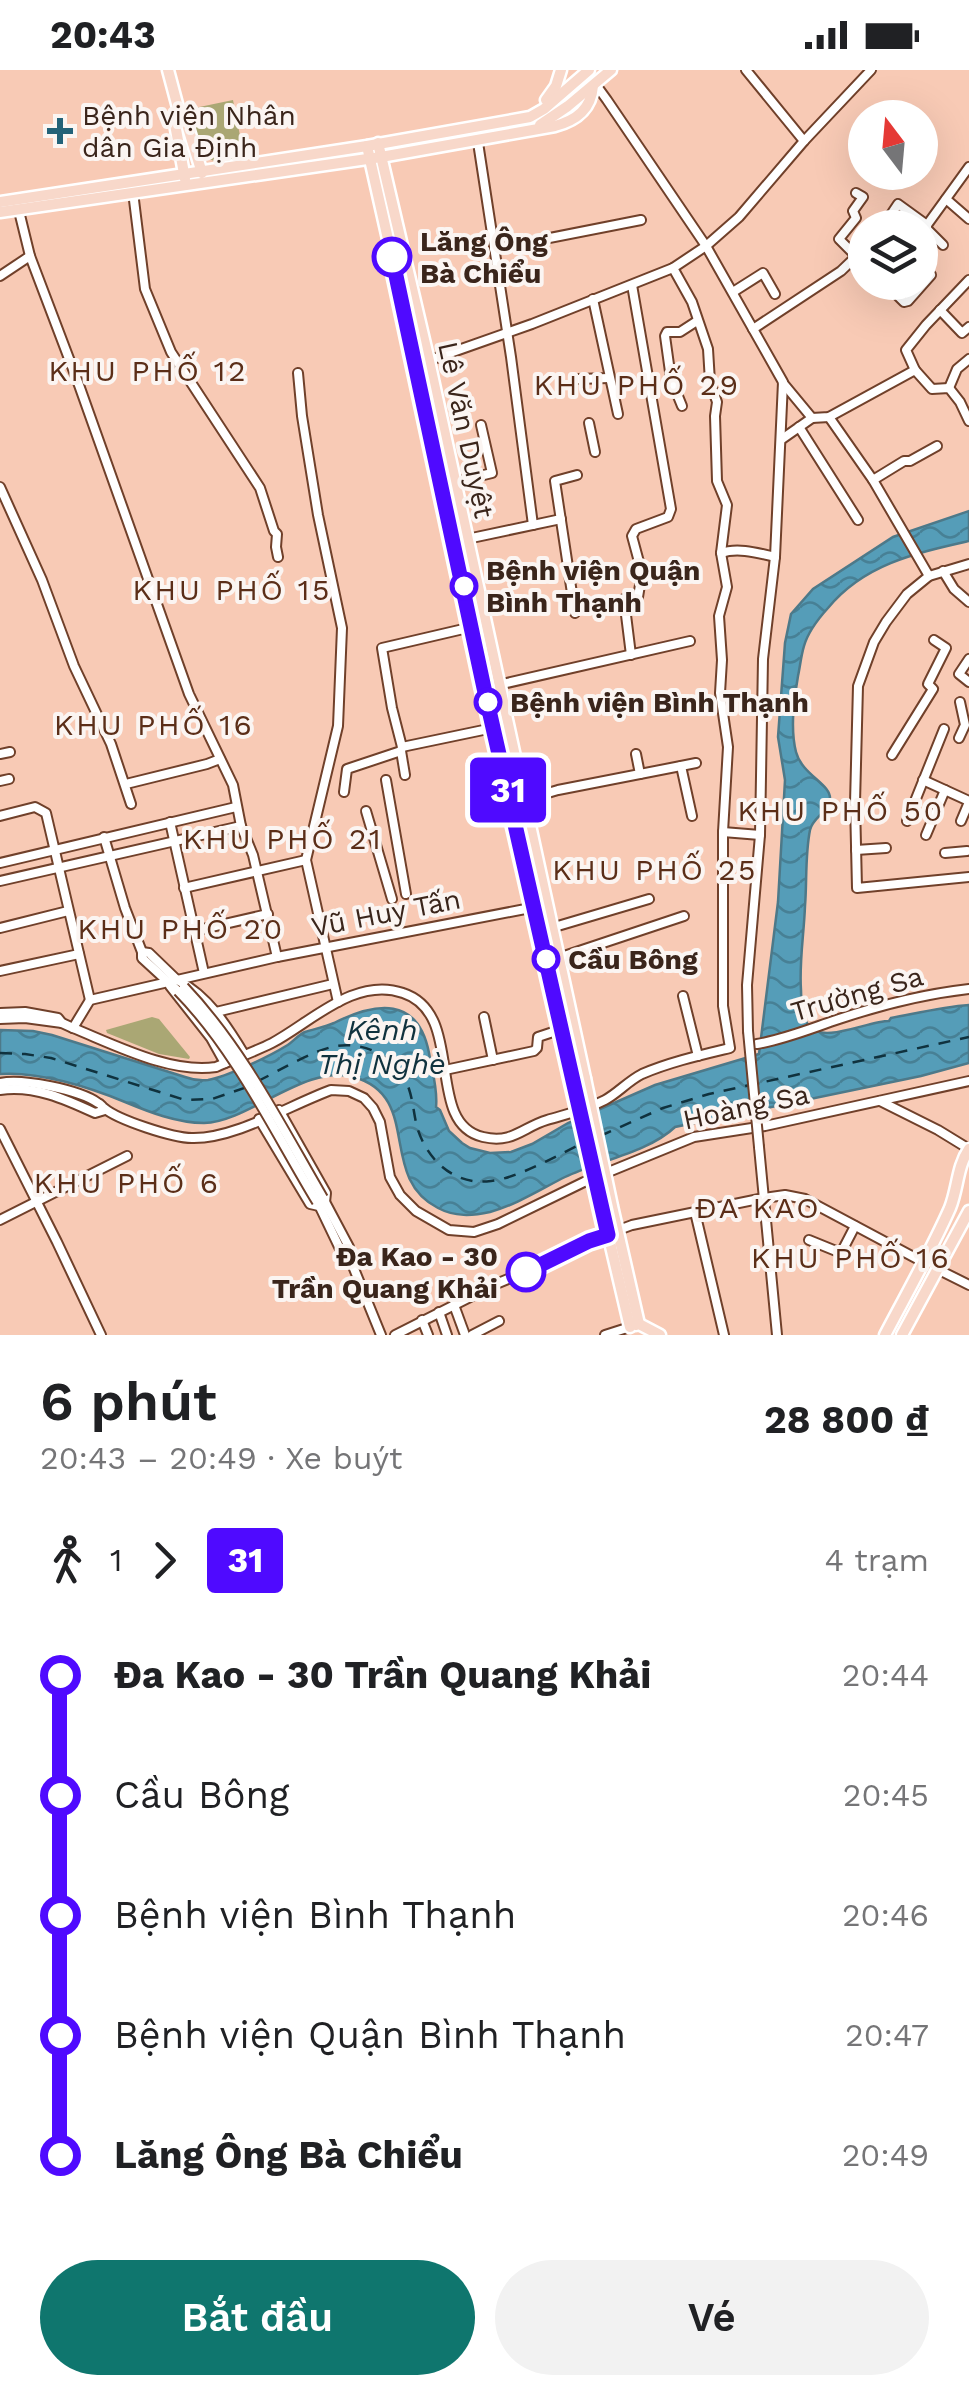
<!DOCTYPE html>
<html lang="vi">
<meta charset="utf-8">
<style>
:root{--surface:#fff;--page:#f2f2f2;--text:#202124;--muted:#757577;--accent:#0f766e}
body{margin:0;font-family:"Work Sans",sans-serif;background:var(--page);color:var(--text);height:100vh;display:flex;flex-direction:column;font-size:38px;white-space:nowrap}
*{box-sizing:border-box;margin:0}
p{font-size:32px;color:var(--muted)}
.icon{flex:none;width:55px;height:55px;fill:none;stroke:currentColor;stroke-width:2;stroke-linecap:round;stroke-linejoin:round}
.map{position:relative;height:1265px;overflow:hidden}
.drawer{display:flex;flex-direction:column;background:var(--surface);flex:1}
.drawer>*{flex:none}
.badge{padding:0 20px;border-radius:8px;font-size:35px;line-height:65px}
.needle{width:65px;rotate:344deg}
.buttons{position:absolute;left:848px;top:30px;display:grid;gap:20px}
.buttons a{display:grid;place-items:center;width:90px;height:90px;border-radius:50%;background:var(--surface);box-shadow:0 10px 40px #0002;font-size:50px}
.map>.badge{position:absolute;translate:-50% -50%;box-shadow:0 0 0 5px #fff}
.legs{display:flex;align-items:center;gap:15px;height:110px;padding:0 40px;font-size:32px}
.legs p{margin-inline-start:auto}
.headline{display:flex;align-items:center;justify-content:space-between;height:170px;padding:0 40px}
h1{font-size:55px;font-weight:600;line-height:75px}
.button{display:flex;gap:20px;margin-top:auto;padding:20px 40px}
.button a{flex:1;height:115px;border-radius:60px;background:var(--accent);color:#fff;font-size:40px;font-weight:600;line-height:115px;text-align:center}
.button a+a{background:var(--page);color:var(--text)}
ul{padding:0 40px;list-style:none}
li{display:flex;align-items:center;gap:35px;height:120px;font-size:38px}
li i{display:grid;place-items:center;width:15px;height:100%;margin:0 12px;background:currentColor}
li i::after{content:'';width:25px;height:25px;margin:-12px;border:8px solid;border-radius:50%;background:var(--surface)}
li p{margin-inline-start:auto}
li:first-child i{background:linear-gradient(#0000 50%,currentColor 0)}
li:last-child i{background:linear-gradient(currentColor 50%,#0000 0)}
.status{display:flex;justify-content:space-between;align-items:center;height:70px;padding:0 50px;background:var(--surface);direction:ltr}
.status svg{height:28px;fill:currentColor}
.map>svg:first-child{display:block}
</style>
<div class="status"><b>20:43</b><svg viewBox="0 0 49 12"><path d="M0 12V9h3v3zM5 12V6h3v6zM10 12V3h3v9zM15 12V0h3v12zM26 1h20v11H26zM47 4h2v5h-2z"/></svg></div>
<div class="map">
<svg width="969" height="1265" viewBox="0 0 969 1265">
<defs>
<pattern id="water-waves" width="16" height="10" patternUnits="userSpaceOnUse" patternTransform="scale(2.5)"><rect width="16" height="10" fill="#559db8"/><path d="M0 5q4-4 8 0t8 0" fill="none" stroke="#478095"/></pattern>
</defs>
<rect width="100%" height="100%" fill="#f8cab5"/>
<g fill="#aaa774">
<path d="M 233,30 L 245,91 C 198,97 195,82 185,40 Z"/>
<path d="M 152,947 L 159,949 L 190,987 L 189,989 L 159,984 L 107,963 L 106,960 Z"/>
</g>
<path fill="url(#water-waves)" stroke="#4d7989" stroke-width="2.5" d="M 969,441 L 969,471 C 916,483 864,494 828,538 C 818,549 808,562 804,576 C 801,586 800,597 798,606 C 794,630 790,658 796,682 C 802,705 831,714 830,729 C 828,743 813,747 810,760 C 805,785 807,811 805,836 C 804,864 799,892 801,920 C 801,931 802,948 809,956 C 823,974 868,951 889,951 L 891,948 C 918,943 942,937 969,935 L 969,993 L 921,1006 L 675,1057 C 649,1082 598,1091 565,1107 C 541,1119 516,1135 490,1142 C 472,1146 455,1147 438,1138 C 377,1107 423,1027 354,1007 C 306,993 249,1052 204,1053 C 177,1053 149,1042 125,1032 C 89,1017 38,1001 0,1004 L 0,960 L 33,961 L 52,965 L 185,1007 C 193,1010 200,1011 208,1010 C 226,1007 270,986 286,976 C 293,972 298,965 305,962 C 314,959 325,957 334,953 C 376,932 418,926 429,983 C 432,1000 438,1020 436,1037 L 440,1040 L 449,1061 L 462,1073 L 470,1078 L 490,1083 L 511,1082 L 532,1074 L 568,1053 L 655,1015 L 759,984 L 778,832 L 785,710 L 778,667 L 785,573 L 791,544 L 813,519 L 893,467 Z"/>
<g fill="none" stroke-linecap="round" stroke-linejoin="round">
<g stroke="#10323e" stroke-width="2.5" stroke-dasharray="12 10" stroke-linecap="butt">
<path d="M 0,983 L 25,984 L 51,988 L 185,1030 L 212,1029 L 247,1017"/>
<path d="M 258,1011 C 281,1000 311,981 336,976 C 367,971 399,989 409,1019 C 413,1031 414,1045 417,1057 C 427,1090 454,1116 491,1111 C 518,1108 558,1085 583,1073"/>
<path d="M 600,1066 L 663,1038 L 709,1024 L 969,967"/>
</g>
<g stroke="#70402a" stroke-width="12">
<g id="minor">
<path d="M 746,0 L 804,71"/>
<path d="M 593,16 L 599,19 L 607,30 L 706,176 L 783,312 L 775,487 L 763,589 L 760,765 L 747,915 L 748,961"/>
<path d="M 477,66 L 511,287 L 533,455"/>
<path d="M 133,122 L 145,219 L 171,282 L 260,418 L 274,461 L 277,464 L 276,477 L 278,487"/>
<path d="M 856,123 L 863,127 L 853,141 L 856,148 L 839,169 L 865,195"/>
<path d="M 946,129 L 969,149"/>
<path d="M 18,137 L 30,186 L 79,315 L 189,624 L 233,715 L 241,756 L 253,785 L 277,887"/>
<path d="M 927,155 L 927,159 L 943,175"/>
<path d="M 882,158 L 898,134 L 927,155 L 969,97"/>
<path d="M 920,178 L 929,186"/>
<path d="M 494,179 L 641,150"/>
<path d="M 0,206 L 30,186"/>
<path d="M 884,212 L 904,232 L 908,231 L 931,205"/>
<path d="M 733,222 L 763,203 L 775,224"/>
<path d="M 593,229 L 618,344"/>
<path d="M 940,240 L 962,263 L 969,257"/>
<path d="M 753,259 L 841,201 L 865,178"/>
<path d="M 416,295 L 532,254 L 673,198 L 706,176 L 739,147 L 804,71 L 871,0"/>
<path d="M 915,300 L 906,280 L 926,255 L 969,210"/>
<path d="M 298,303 L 302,346 L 318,445 L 342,558 L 338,656 L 306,790 L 338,932"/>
<path d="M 578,309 L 609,308"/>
<path d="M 783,313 L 812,348"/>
<path d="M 949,318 L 957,299 L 969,289"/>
<path d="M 682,336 L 671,309 L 665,266 L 667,262 L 680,262 L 697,251"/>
<path d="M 829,347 L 873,410 L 929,506"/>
<path d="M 812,348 L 829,347 L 915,300 L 932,319 L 949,318 L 960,332 L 969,351"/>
<path d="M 589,353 L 595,382"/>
<path d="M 799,357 L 858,450"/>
<path d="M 782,369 L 812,348"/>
<path d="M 873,410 L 904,391 L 910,391 L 937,376"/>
<path d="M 455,412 L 492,403 L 481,355"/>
<path d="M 0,417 L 42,510 L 74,596 L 111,674 L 131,734"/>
<path d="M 467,469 L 561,449"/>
<path d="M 721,483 C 738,477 758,483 775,487"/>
<path d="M 969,494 L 929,506 L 907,524 L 886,552 L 874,572 L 858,616 L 855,733 L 857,818 L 969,807"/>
<path d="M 943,501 L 954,519 L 969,532"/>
<path d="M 575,543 L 555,411 L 577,405"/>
<path d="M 631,585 L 624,529 L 638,527 L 642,503 L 632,466 L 636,459 L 668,447 L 671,439 L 632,215"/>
<path d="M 969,589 L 959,604 L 969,612"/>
<path d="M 485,618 L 690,571"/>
<path d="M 959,668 L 965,655 L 960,632"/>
<path d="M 402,677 L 392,638 L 382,578 L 472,557"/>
<path d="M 401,681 L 405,705"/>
<path d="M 0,684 L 10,682"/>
<path d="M 636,684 L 640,704"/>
<path d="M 892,685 L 933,619 L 928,614 L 946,578 L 934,570"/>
<path d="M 681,696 L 692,746"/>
<path d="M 386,710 L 406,824"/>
<path d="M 923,710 L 969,731"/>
<path d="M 0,711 L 9,709"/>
<path d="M 126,714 L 207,694 L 220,689"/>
<path d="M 344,722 L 347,699 L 401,681 L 402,677 L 493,658"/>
<path d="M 524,730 L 558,720 L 696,693"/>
<path d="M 366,741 L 392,829"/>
<path d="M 0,746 L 35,737 L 46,743 L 90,930"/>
<path d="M 907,751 L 944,659"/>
<path d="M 961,751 L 969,732"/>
<path d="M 170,752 L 204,903"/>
<path d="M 723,762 L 760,765"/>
<path d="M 926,765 L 945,720"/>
<path d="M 104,767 L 125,838 L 142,882 L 142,888 L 178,921"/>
<path d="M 856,780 L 886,778"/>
<path d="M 945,783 L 967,781"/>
<path d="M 0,793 L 236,737"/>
<path d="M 0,811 L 241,756"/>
<path d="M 184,818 L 306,790"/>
<path d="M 0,858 L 68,841"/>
<path d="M 551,858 L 649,829"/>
<path d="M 194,861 L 268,844"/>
<path d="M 142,882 L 149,883 L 177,910"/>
<path d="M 558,888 L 684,846"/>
<path d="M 0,901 L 79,884"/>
<path d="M 179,911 C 208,926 227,956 244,984"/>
<path d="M 170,916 L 211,968 L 225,993"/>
<path d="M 683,926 L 698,986"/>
<path d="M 216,942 L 333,914"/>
<path d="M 0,943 L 25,942 L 58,948 L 62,953 L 73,958 C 115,975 171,1004 216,997 C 234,989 254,982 272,973 C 310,953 355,906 403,923 C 467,944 423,1053 483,1067 C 513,1074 523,1057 547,1050 C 567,1044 586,1040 605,1030 C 618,1023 628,1011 642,1004 C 670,992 701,985 730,978 L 723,936 L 723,762 L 728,677 L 720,623 L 722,590 L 719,546 L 727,517 L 721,483 L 727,435 L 717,411 L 715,346 L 717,332 L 710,312 L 708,279 L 692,232 L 673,198"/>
<path d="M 484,947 L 493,990"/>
<path d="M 0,949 L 25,948 L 62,953"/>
<path d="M 73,958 L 90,930 L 277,887 L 546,835"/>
<path d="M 757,974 C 786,969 812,958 839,949 C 881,935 925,924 969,919"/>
<path d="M 445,1000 L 534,981 L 537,978 L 538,967 L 562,959"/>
<path d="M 0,1013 C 22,1008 80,1020 98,1033 C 101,1034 102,1037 104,1038 C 118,1050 173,1068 192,1068 C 235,1069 290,1035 331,1020 L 349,1021 L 364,1028 L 373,1038 L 380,1052 L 390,1107 L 400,1125 L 416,1141 L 449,1160 L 474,1162 L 498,1154 L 584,1112 L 694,1067 L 765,1056 L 969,1011"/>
<path d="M 0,1020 C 34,1015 65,1029 95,1043 L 105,1040"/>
<path d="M 880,1031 L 938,1060 L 969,1079"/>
<path d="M 279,1040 L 326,1123 L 325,1132"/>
<path d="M 259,1049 L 310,1134 L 319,1136"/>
<path d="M 0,1059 L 57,1172 L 101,1265"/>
<path d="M 759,1077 L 777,1265"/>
<path d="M 323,1128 L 349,1177 L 348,1184 L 381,1265"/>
<path d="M 318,1133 L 341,1181 L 348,1184"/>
<path d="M 695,1142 L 724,1265"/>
<path d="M 0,1150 L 127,1086"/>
<path d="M 809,1170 L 841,1183 L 855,1156"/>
<path d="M 937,1199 L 969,1215"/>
<path d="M 454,1235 L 465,1265"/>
<path d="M 439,1242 L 447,1265"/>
<path d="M 422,1250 L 428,1265"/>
<path d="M 395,1265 L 496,1214 L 563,1186 L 589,1171 L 632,1155 L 764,1128 L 785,1125 L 805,1129 L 923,1192"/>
<path d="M 472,1265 L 499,1251"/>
<path d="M 605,1265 L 630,1257"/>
</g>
</g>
<g stroke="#fff" stroke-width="15">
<g id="major">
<path d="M 168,0 L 180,45 L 186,51 L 202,103"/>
<path d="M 546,30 L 556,16 L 561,0"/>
<path d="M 180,45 L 175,54 L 185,109"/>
<path d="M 540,55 L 568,36 L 611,0"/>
<path d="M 378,73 L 429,291 L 585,1008"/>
<path d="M 367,76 L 427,342 L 478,587 L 573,1010"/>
<path d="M 0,132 L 367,76 L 530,47 L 544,39 L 589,0"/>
<path d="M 0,142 L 381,87 L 555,56 C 577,50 591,39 593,16"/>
<path d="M 612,1136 L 639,1254"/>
<path d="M 602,1138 L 630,1257"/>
<path d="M 636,1255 L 639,1254 L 660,1265"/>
<path d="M 885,1265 C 907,1223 931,1181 950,1138 C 958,1118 957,1097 969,1079"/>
<path d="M 902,1265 L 969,1141"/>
</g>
</g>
<use href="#minor" stroke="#fff" stroke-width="8"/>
<use href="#major" stroke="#f8d8ca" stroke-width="10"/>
<g stroke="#70402a" stroke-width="12" stroke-linecap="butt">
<g id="minor-bridge">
<path d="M 184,917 C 242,978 281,1056 323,1128"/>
<path d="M 178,921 C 236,980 274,1061 317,1132"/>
<path d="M 748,961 L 759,1077"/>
</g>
</g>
<g stroke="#fff" stroke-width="15" stroke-linecap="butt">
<g id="major-bridge">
<path d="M 585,1008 L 612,1136"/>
<path d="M 573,1010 L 602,1138"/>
</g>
</g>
<use href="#minor-bridge" stroke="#fff" stroke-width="8"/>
<use href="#major-bridge" stroke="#f8d8ca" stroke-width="10"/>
</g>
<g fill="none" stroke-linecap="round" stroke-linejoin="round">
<g stroke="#fff" stroke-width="22">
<path id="line-1" d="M 392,187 L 484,618 L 608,1165 L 589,1171 L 526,1202"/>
</g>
<use href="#line-1" stroke="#4f0aff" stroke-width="15"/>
</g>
<path fill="#236278" stroke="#fbf5f2" stroke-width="4" d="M55 46h10v10h10v10h-10v10h-10v-10h-10v-10h10z"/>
<g fill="#fff" stroke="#4f0aff" stroke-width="5">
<circle cx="392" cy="187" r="18"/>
<circle cx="464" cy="516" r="12"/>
<circle cx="488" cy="632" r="12"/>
<circle cx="546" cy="889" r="12"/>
<circle cx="526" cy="1202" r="18"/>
</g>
<g text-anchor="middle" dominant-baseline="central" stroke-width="8" stroke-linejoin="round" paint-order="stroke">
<g font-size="28" fill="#3a251b" stroke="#fbf5f2" text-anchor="start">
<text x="82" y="45">Bệnh viện Nhân<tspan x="82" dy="32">dân Gia Định</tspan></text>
</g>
<g font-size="28" font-weight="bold" fill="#3a251b" stroke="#fbf5f2" text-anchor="start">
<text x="420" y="171">Lăng Ông<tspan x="420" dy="32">Bà Chiểu</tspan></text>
<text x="486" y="500">Bệnh viện Quận<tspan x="486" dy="32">Bình Thạnh</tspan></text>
<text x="510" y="632">Bệnh viện Bình Thạnh</text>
<text x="568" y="889">Cầu Bông</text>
<text x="498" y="1186" text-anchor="end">Đa Kao - 30<tspan x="498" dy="32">Trần Quang Khải</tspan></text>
</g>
<g font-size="28" fill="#3a251b" stroke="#fbf5f2">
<text transform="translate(466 360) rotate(78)">Lê Văn Duyệt</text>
<text transform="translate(386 843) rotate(-11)">Vũ Huy Tấn</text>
<text transform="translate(857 924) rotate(-16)">Trường Sa</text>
<text transform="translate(746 1037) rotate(-12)">Hoàng Sa</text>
</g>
<g font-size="30" letter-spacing="2.5" fill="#5b2e18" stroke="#fbf5f2">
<text x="148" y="300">KHU PHỐ 12</text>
<text x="637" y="314">KHU PHỐ 29</text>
<text x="232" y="519">KHU PHỐ 15</text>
<text x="154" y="654">KHU PHỐ 16</text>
<text x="841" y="740">KHU PHỐ 50</text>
<text x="283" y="768">KHU PHỐ 21</text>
<text x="655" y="799">KHU PHỐ 25</text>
<text x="181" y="858">KHU PHỐ 20</text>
<text x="127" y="1112">KHU PHỐ 6</text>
<text x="758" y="1137">ĐA KAO</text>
<text x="851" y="1187">KHU PHỐ 16</text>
</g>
<g font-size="30" font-style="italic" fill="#10323e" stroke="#fbf5f2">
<text x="382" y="959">Kênh<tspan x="382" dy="34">Thị Nghè</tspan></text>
</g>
</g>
</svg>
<div class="buttons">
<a><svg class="needle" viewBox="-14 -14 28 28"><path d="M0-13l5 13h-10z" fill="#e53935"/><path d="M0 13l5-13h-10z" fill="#757577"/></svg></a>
<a><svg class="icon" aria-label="layers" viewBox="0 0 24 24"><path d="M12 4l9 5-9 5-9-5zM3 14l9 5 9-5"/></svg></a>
</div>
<b class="badge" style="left:508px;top:720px;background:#4f0aff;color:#fff">31</b>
</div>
<section class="drawer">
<div class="headline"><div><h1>6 phút</h1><p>20:43 – 20:49 · Xe buýt</p></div><b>28 800 ₫</b></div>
<div class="legs"><svg class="icon" aria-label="walk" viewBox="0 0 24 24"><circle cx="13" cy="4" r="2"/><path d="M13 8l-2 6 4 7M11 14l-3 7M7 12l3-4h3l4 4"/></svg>1<svg class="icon" aria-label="forward" viewBox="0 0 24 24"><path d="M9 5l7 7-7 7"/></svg><b class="badge" style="background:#4f0aff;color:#fff">31</b><p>4 trạm</p></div>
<ul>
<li><i style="color:#4f0aff"></i><b>Đa Kao - 30 Trần Quang Khải</b><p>20:44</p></li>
<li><i style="color:#4f0aff"></i><span>Cầu Bông</span><p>20:45</p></li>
<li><i style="color:#4f0aff"></i><span>Bệnh viện Bình Thạnh</span><p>20:46</p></li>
<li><i style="color:#4f0aff"></i><span>Bệnh viện Quận Bình Thạnh</span><p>20:47</p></li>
<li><i style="color:#4f0aff"></i><b>Lăng Ông Bà Chiểu</b><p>20:49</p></li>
</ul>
<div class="button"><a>Bắt đầu</a><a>Vé</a></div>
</section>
